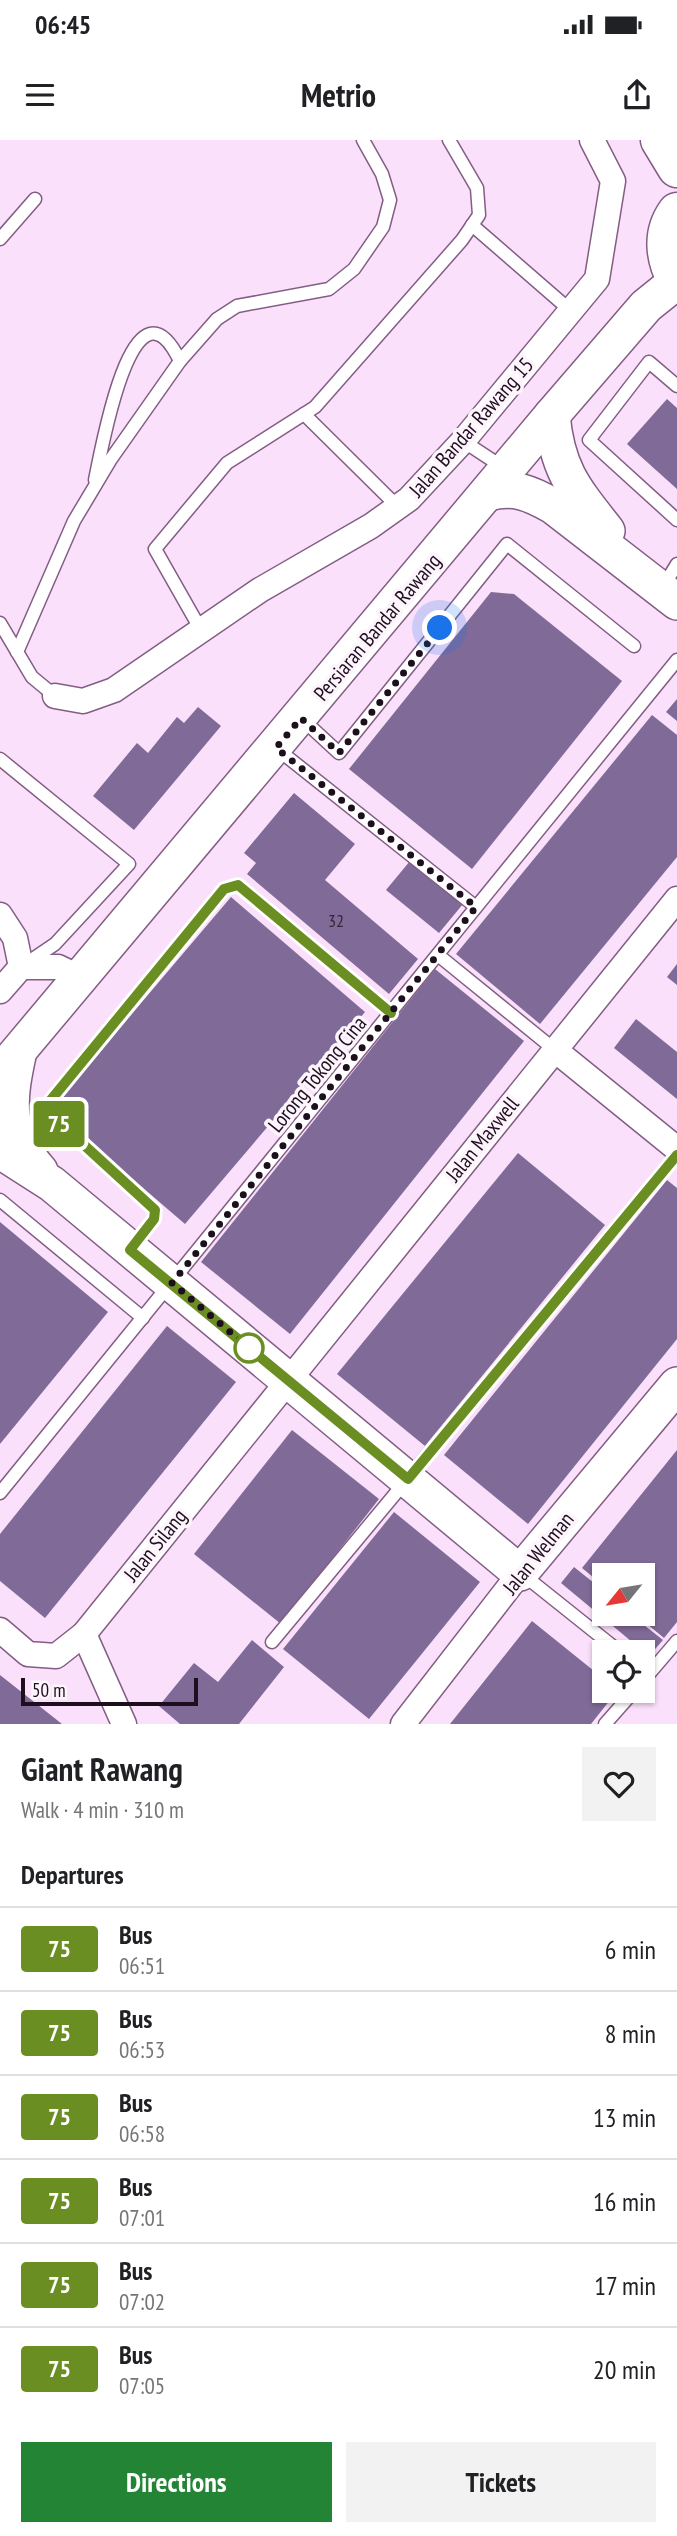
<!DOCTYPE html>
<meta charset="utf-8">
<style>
:root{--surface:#fff;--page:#f2f2f2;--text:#202124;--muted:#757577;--line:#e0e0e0;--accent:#248436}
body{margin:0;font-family:"PT Sans Narrow",sans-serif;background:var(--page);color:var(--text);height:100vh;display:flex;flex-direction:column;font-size:26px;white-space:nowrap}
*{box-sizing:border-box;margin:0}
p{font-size:23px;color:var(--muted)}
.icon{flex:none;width:38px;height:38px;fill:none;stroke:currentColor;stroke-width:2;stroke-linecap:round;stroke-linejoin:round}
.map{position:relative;height:1584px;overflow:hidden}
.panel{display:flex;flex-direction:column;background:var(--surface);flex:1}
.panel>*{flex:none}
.badge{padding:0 14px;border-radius:5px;font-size:24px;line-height:46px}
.needle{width:46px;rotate:240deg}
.tools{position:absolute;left:592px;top:1423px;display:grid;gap:14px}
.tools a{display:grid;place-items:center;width:63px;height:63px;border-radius:0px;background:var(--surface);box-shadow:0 2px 5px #0004;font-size:35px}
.scale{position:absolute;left:21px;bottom:18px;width:177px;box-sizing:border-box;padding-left:7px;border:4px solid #1d0f1e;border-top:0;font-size:19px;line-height:24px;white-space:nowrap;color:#1d0f1e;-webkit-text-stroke:5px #fdf4fc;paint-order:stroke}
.you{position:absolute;width:35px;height:35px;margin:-18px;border:5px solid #fff;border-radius:50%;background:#1a73e8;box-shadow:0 0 0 10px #1a73e833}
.map>.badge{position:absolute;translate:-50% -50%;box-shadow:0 0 0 4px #fff}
h2{padding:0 21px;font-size:26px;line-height:63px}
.round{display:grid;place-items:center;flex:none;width:74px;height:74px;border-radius:0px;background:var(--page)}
.overview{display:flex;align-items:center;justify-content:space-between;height:119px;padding:0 21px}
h1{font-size:33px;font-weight:700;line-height:52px}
.primary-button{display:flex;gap:14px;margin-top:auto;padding:14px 21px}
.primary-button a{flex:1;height:80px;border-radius:0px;background:var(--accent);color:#fff;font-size:28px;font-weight:700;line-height:80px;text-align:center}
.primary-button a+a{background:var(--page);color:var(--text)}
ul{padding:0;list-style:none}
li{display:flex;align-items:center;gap:21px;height:84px;padding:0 21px;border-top:2px solid var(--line)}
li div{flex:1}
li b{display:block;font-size:26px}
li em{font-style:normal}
li .badge{min-width:77px;font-weight:700;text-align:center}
.status{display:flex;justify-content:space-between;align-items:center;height:49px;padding:0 35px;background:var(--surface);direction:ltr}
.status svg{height:19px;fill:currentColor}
header{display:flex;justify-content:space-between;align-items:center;height:91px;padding:0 21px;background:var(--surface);font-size:32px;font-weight:700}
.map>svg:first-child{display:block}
</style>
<div class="status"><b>06:45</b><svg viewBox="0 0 49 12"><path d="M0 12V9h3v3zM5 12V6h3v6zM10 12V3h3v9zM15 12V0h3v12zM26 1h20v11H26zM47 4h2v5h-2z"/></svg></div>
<header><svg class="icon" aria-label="menu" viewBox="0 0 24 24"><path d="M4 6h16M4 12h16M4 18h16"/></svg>Metrio<svg class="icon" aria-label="share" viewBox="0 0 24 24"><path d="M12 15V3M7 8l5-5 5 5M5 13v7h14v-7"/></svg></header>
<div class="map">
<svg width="677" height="1584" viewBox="0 0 677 1584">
<rect width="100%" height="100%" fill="#fae0fa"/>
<g fill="#806a98">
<path d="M 667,259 L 677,268 L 677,349 L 627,304 Z"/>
<path d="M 491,452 L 514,454 L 622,541 L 472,729 L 349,629 Z"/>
<path d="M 677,559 L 677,581 L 666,572 Z"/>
<path d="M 198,567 L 221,586 L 134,690 L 93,656 L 137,603 L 148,613 L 177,577 L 184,583 Z"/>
<path d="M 652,575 L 677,595 L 677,717 L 540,884 L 456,814 Z"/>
<path d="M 294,653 L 355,704 L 325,740 L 418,819 L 389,854 L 247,734 L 256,723 L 244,713 Z"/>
<path d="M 410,721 L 463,764 L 439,793 L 386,750 Z"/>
<path d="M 231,757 L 365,872 L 185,1084 L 51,969 Z"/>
<path d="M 677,824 L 677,845 L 667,837 Z"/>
<path d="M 435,829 L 524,901 L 290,1194 L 201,1122 Z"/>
<path d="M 636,879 L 677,912 L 677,959 L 614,908 Z"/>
<path d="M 518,1013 L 605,1085 L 425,1306 L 337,1234 Z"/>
<path d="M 667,1040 L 677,1048 L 677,1199 L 528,1384 L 444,1315 Z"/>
<path d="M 0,1082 L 108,1172 L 0,1304 Z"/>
<path d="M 167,1186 L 236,1242 L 45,1478 L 0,1441 L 0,1394 Z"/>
<path d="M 292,1290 L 379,1359 L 281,1484 L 194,1414 Z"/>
<path d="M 677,1310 L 677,1482 L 664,1498 L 635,1474 L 642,1474 L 642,1435 L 604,1435 L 604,1446 L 582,1428 Z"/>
<path d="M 394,1372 L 480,1442 L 369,1579 L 283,1509 Z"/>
<path d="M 574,1427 L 604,1451 L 604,1474 L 630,1474 L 663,1500 L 649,1516 L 561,1443 Z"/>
<path d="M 532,1481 L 604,1539 L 604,1550 L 618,1550 L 591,1584 L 450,1584 Z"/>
<path d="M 252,1500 L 284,1527 L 239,1584 L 180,1584 L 159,1566 L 194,1523 L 218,1542 Z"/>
<path d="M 0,1535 L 62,1584 L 0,1584 Z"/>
</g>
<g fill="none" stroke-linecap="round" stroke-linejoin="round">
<g stroke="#835d84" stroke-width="15">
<g id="lane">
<path d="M 472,85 L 571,171"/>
<path d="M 0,99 L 35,59"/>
<path d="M 677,246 L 649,222 L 589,300 L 677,380"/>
<path d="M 304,274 L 398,367"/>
<path d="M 463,301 L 504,328"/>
<path d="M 95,340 C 101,312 133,124 180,221"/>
<path d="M 663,447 L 677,424"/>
<path d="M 0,483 L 32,537 L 55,556"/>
<path d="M 201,490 L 155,409 L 227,323 L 315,267 L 462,100 L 479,75 L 477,48 L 449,0"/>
<path d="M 17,512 L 74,381 L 111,319 L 180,221 L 217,179 L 237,166 L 329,149 L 354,129 L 383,87 L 390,60 L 382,34 L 363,0"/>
<path d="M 301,578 L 339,613 L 507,404 L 634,506"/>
<path d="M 276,608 L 476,767"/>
<path d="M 0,619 L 129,724 L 55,804 L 27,823"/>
<path d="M 438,815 L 555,910"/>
<path d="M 0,1060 L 143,1178"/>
<path d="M 133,1107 L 154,1079 L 155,1070 L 48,972 L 50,961 L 224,749 L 238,745 L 391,873"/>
<path d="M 0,1353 L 677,520"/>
<path d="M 521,1433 L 620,1512"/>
<path d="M 272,1502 L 677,1015"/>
<path d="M 642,1542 L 677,1501"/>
<path d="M 605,1584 L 635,1550"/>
</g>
</g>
<g stroke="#835d84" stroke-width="27">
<g id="street">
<path d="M 55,556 L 83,561 L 114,550 L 260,450 L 371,386 L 409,359 L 463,301 L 597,139 L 613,41 L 592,0"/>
<path d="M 0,775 L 15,798 L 21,827"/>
<path d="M 21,827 L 58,827 L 79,837"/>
<path d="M 0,851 L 21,827"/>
<path d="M 555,910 L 677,1009"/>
<path d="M 0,1490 L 28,1514 L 56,1516 L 84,1494"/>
<path d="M 124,1584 L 84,1494 L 677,759"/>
<path d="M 403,1584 L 520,1433"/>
</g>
</g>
<g stroke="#835d84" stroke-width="38">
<g id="secondary">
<path d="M 552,275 C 557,330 574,349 607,391"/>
<path d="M 488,353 C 514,346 530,353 553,366 L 677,462"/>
<path d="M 19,911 C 8,961 4,990 40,1031"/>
<path d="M 0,933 L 552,275 L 646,166 L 677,141"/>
<path d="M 0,1014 L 5,1014 L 52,1044 L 520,1433 L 677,1245"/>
</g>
</g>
<g stroke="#835d84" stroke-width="41">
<g id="primary">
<path d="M 660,0 L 677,28"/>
<path d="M 677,72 C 661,94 665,119 677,141"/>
</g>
</g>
<use href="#lane" stroke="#fff" stroke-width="12"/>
<use href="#street" stroke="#fff" stroke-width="24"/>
<use href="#secondary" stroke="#fff" stroke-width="35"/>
<use href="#primary" stroke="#fff" stroke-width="38"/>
</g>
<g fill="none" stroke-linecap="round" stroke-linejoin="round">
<g stroke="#fff" stroke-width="16">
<path id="line" d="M 391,873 L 238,745 L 224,749 L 50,961 L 48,972 L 155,1070 L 154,1079 L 130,1110 L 408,1339 L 677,1015"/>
</g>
<use href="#line" stroke="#6b8e23" stroke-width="10"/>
<path stroke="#1d0f1e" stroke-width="7" stroke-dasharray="0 12.6" d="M 249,1208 L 172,1143 L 476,767 L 276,608 L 301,578 L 339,613 L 440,488"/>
</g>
<circle fill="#fff" stroke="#6b8e23" stroke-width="3.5" cx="249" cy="1208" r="14"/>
<g text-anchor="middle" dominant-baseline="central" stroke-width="7" stroke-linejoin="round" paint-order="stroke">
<g font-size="18" fill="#36263c">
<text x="336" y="780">32</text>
</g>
<g font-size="21" fill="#1d0f1e" stroke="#fdf4fc">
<text transform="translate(471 287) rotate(-49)">Jalan Bandar Rawang 15</text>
<text transform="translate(377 487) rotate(-50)">Persiaran Bandar Rawang</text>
<text transform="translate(317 934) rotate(-51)">Lorong Tokong Cina</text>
<text transform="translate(482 999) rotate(-51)">Jalan Maxwell</text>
<text transform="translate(155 1405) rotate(-51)">Jalan Silang</text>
<text transform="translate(538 1413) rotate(-51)">Jalan Welman</text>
</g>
</g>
</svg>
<div class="tools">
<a><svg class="needle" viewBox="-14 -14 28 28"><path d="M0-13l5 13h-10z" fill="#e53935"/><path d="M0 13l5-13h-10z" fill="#757577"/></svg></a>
<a><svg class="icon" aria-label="locate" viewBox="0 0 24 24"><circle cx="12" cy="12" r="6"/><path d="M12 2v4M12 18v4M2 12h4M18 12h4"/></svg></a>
</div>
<div class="scale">50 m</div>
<div class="you" style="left:440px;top:488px"></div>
<b class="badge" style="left:59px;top:984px;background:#6b8e23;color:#fff">75</b>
</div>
<section class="panel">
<div class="overview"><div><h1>Giant Rawang</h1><p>Walk · 4 min · 310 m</p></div><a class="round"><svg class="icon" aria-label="heart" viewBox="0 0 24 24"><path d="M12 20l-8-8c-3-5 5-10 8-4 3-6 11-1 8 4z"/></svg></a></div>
<h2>Departures</h2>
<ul>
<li><span class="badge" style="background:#6b8e23;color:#fff">75</span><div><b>Bus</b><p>06:51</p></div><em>6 min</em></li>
<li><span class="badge" style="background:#6b8e23;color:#fff">75</span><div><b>Bus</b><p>06:53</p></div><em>8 min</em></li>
<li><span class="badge" style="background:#6b8e23;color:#fff">75</span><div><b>Bus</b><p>06:58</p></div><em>13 min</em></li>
<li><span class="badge" style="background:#6b8e23;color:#fff">75</span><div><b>Bus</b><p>07:01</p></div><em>16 min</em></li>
<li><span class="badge" style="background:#6b8e23;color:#fff">75</span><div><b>Bus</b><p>07:02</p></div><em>17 min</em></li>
<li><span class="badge" style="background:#6b8e23;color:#fff">75</span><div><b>Bus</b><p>07:05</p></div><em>20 min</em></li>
</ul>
<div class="primary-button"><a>Directions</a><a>Tickets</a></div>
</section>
